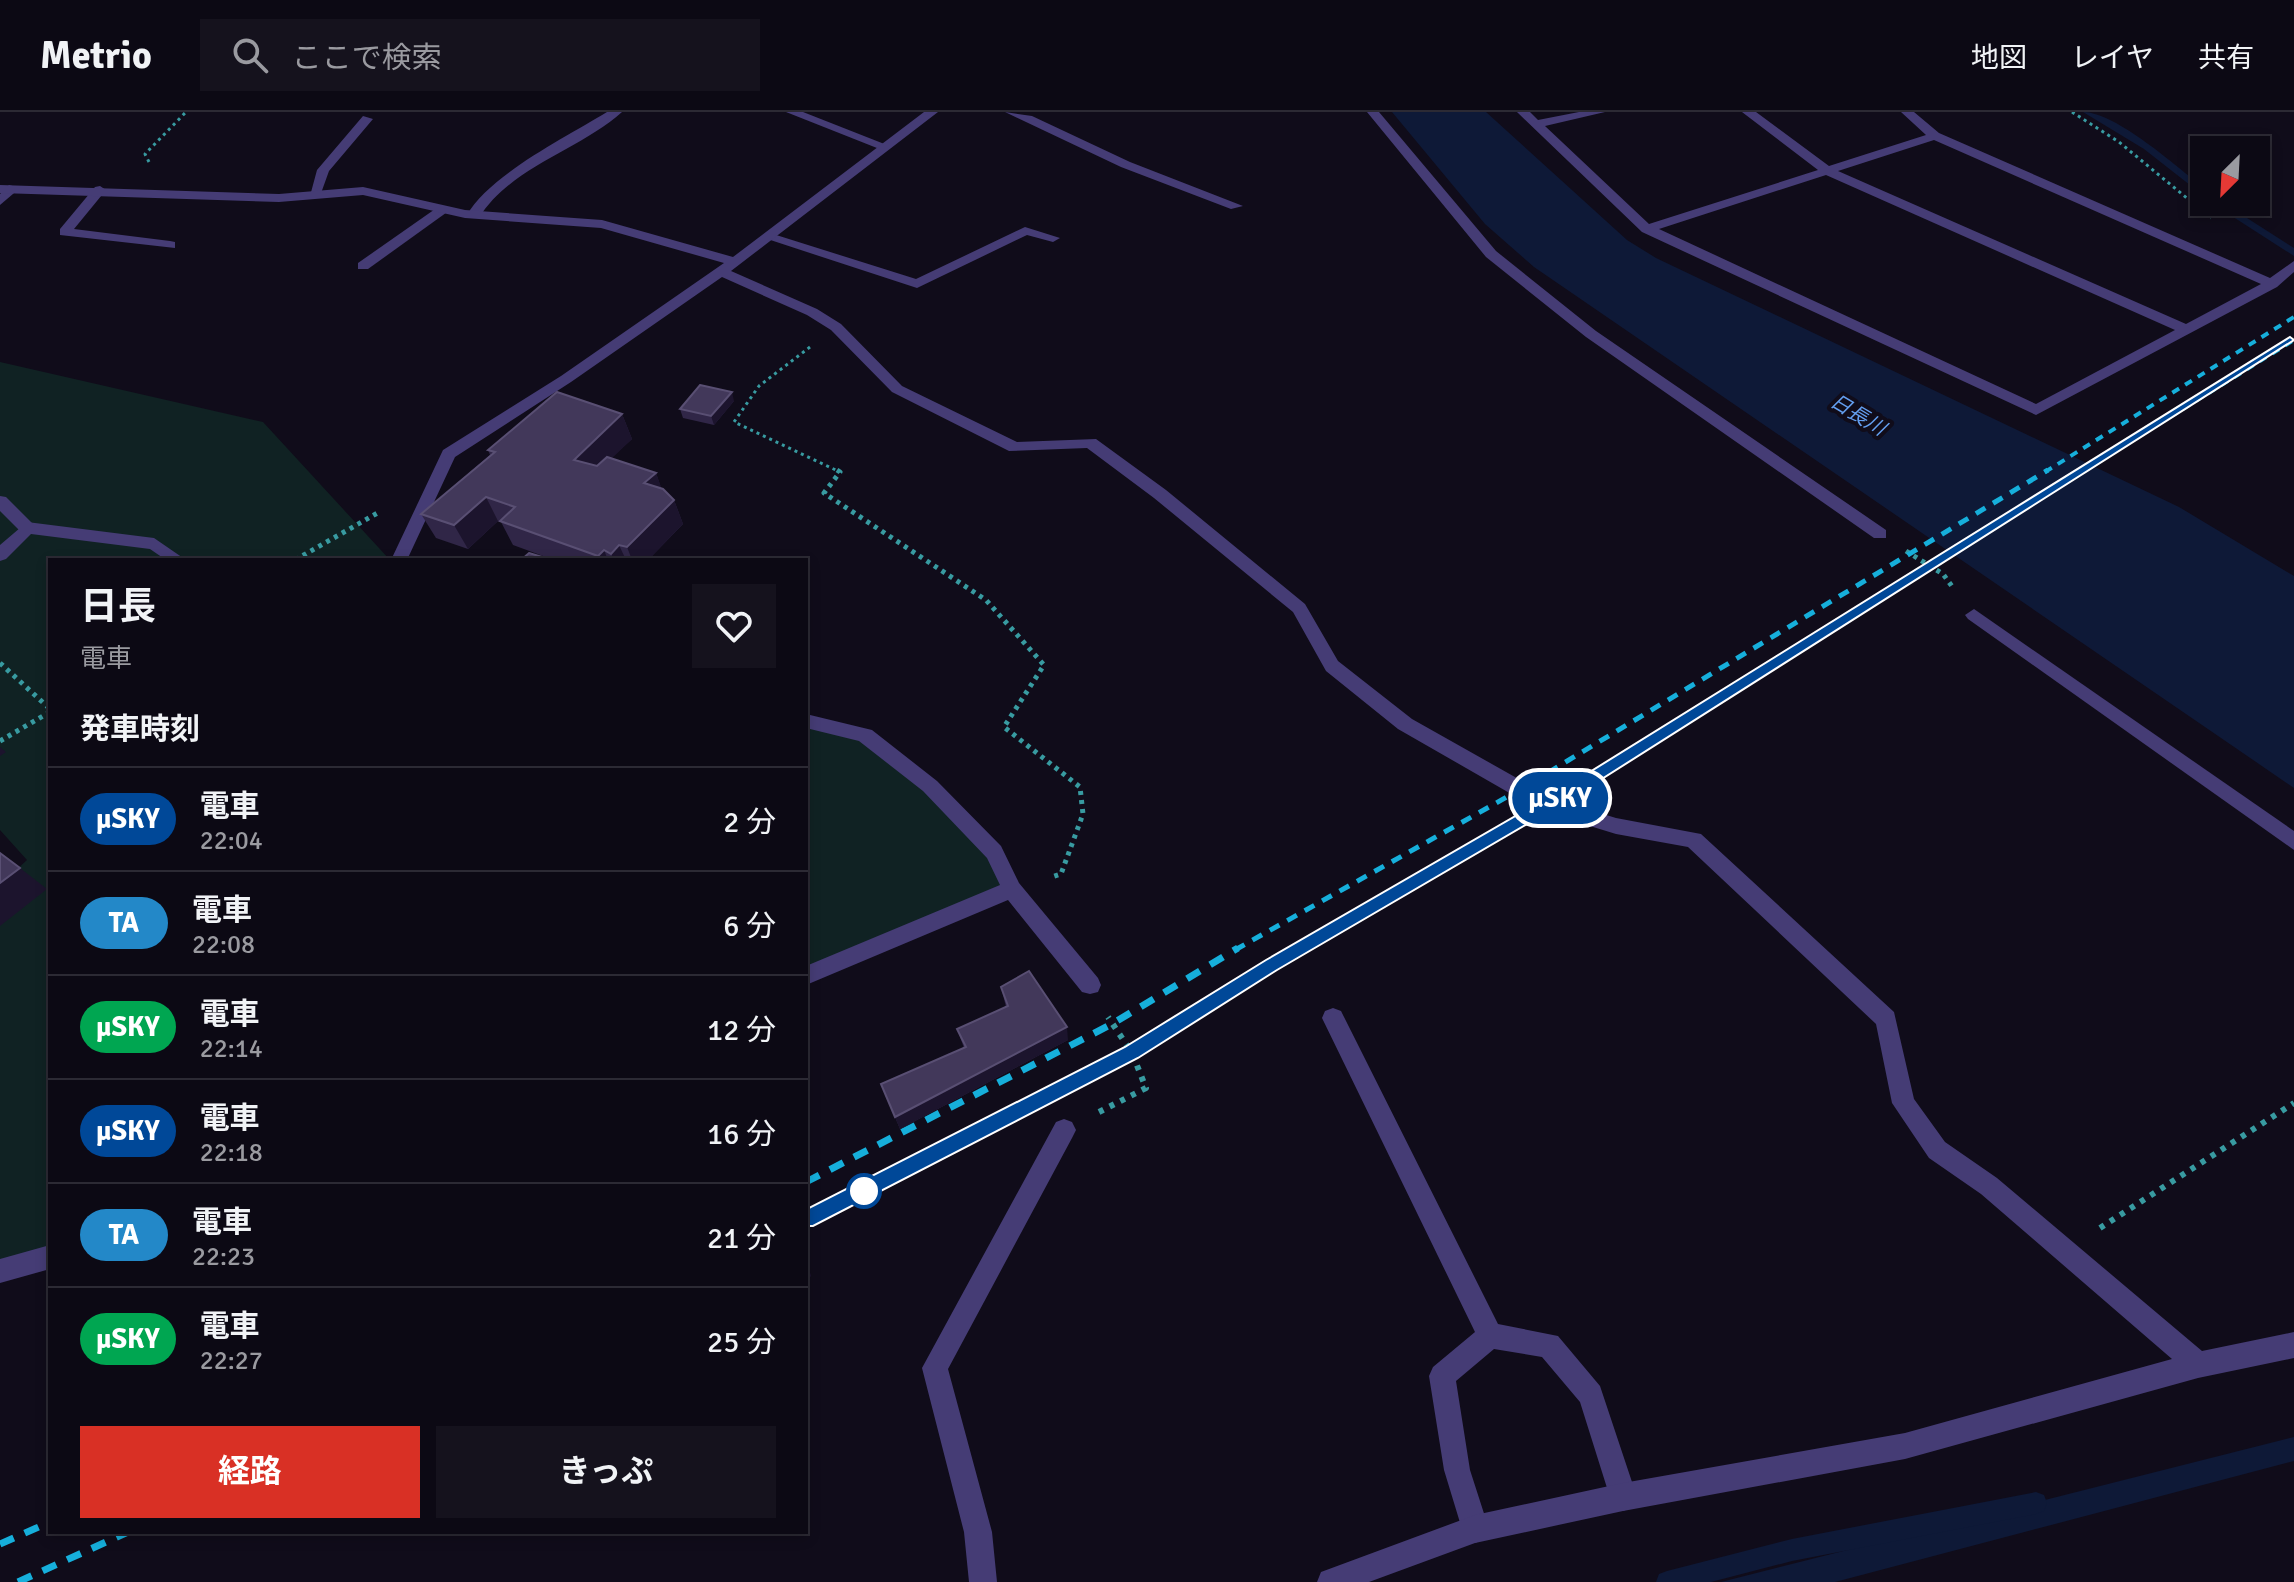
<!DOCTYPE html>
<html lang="ja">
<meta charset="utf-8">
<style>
:root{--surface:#0c0914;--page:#15121d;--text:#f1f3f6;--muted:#9a9aa0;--line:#2c2a34;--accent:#d93025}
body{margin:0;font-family:Signika,"Noto Sans JP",sans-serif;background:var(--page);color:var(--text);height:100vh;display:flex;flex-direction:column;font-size:30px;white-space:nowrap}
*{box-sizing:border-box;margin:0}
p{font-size:26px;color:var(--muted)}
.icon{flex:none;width:44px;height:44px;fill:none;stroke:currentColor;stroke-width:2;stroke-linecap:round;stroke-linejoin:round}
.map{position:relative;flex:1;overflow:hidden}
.details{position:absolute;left:48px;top:446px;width:760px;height:976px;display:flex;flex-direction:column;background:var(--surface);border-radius:0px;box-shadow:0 4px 12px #0003,0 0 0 2px var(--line)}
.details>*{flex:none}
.badge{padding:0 16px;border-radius:26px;font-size:28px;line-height:52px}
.needle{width:52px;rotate:204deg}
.controls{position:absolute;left:2190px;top:24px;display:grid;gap:16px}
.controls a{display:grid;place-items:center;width:80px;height:80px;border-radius:0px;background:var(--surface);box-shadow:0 4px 12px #0003,0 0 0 2px var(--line);font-size:40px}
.map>.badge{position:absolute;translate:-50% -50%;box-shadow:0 0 0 4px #fff}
h2{padding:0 32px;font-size:30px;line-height:72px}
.round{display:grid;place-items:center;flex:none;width:84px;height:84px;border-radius:0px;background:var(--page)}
.overview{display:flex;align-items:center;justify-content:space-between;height:136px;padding:0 32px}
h1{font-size:38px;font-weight:700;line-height:60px}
.button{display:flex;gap:16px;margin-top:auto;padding:16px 32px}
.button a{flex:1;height:92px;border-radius:0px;background:var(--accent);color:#fff;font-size:32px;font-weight:700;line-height:92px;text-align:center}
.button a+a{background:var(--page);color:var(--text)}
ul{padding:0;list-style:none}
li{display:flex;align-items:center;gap:24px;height:104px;padding:0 32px;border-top:2px solid var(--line)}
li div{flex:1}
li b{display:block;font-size:30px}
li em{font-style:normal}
li .badge{min-width:88px;font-weight:700;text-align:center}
header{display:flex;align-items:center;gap:48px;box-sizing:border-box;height:112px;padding:0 40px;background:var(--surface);border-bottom:2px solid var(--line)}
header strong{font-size:38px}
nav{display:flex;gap:44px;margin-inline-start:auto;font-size:28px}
.search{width:560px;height:72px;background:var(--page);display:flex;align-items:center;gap:20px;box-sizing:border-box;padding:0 28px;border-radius:0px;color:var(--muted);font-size:30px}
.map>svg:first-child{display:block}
</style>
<header>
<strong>Metrio</strong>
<div class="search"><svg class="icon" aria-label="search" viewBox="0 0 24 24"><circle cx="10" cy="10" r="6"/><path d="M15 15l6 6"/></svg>ここで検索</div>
<nav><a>地図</a><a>レイヤ</a><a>共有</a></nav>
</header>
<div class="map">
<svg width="2294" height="1470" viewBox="0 0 2294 1470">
<rect width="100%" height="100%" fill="#100c1a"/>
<g fill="#102223">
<path d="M 0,250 L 263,310 L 390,448 L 50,448 L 50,1145 L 0,1159 L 0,773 L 27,748 L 0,718 Z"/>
<path d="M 806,612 L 865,623 L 996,745 L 1012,777 L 806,856 Z"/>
</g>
<g fill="#0e1937">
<path d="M 1392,0 L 1486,0 L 1627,128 L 1656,146 L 2179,395 L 2294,464 L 2294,676 L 1534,155 L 1485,112 Z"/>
<path d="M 2294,1325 L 2294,1349 L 1835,1470 L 1721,1470 Z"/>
</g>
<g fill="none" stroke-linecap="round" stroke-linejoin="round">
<g fill="#0e1937" fill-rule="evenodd">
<path d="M 2083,0 C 2116,0 2177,55 2204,76 L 2204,84 L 2144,37 Z"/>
<path d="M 2210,90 L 2222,90 L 2294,136 L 2294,144 Z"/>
<path d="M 2036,1380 L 2044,1383 L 2047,1391 L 2044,1399 L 2036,1402 L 1792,1449 L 1711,1470 L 1656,1470 L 1659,1462 L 1667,1459 L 1792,1427 Z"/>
</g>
<g stroke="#389ba1" stroke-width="3" stroke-dasharray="3 4" stroke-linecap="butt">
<path d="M 2072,0 L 2119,30 L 2211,106"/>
<path d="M 149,50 L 145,42 L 186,0"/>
<path d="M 810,235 L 759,274 L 734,310 L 840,360"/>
</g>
<g stroke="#389ba1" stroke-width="5" stroke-dasharray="4 5" stroke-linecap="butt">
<path d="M 837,358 L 840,360 L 824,381 L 986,488 L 1044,553 L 1004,615 L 1080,675 L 1083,702 L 1061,762 L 1052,765"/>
<path d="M 1906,439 L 1943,462 L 1954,477"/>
<path d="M 295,448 L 381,399"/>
<path d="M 0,551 L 50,597"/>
<path d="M 0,629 L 50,600"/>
</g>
<g stroke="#389ba1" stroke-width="6" stroke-dasharray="5 7" stroke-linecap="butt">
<path d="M 1099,1000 L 1146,976 L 1132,941 L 1108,905"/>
<path d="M 2100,1116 L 2294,991"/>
</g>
<g fill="#453c75" fill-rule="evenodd">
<path d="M 607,0 L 622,0 C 580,38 510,55 479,106 L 469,106 L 467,103 C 489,63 568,24 607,0 Z"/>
<path d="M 786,0 L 803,0 L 892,35 L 882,38 Z"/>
<path d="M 1005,0 L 1032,4 L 1130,50 L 1243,94 L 1231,97 L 1121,55 Z"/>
<path d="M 363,4 L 373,7 L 329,59 L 320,84 L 310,84 L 317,58 Z"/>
<path d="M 9,73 L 20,76 L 0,93 L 0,82 Z"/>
<path d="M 100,74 L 106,78 L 74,117 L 170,129 L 175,130 L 175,136 L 60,123 L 60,117 L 95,75 Z"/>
<path d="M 438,95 L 450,98 L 368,157 L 358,157 L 358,151 Z"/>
<path d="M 1025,115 L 1060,126 L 1053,130 L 1027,123 L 917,176 L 761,125 L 773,122 L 916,167 Z"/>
<path d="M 27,410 L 154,426 L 186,448 L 166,448 L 150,437 L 31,422 L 6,447 L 0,449 L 0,433 Z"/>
<path d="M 1333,896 L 1341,899 L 1498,1212 L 1558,1224 L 1600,1274 L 1637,1385 L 1633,1395 L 1623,1399 L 1613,1395 L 1580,1290 L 1542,1245 L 1494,1237 L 1456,1269 L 1470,1358 L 1489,1417 L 1485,1427 L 1475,1431 L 1465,1427 L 1444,1358 L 1429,1264 L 1433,1255 L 1475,1220 L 1322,906 L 1325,899 Z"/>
</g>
<g fill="#453c75" fill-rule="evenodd">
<path d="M 924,0 L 938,0 L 731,159 L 817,197 L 841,212 L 902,274 L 1017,330 L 1096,327 L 1166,378 L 1305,492 L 1338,549 L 1412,607 L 1554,687 L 1616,706 L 1701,722 L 1894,900 L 1914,987 L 1945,1030 L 1997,1066 L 2202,1239 L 2294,1220 L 2294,1246 L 2198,1266 L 1905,1347 L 1623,1399 L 1475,1431 L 1369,1470 L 1317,1470 L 1321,1460 L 1475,1403 L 1623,1371 L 1905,1321 L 2172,1247 L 1981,1082 L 1929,1046 L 1892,991 L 1876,912 L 1688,735 L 1616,722 L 1541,699 L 1398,617 L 1326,559 L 1293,500 L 1154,386 L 1087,336 L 1009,339 L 892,280 L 831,218 L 807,203 L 722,165 L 571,270 L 455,345 L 407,448 L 391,448 L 443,338 L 561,264 L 724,151 L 601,116 L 465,106 L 363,83 L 279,90 L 0,81 L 0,73 L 279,82 L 363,75 L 465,98 L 602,108 L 733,145 Z"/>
<path d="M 1367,0 L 1379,0 L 1496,139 L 1596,219 L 1886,418 L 1886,426 L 1874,426 L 1586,225 L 1486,145 Z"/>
<path d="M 1517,0 L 1530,0 L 1538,8 L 1579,0 L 1605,0 L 1545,14 L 1649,112 L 1818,58 L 1742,0 L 1756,0 L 1829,54 L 1926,23 L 1901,0 L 1914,0 L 1939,21 L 2270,166 L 2294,149 L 2294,160 L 2277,175 L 2036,303 L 1642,120 ZM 1934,28 L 2261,172 L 2186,212 L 1838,59 ZM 1826,63 L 2175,218 L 2036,292 L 1659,117 Z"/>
<path d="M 0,384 L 6,385 L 33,412 L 33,420 L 21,420 L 0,399 Z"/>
<path d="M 1974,497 L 2294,719 L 2294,738 L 1968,507 L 1965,503 Z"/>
<path d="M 806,602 L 872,618 L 937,669 L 1001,734 L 1019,771 L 1098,866 L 1101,873 L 1098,880 L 1090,882 L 1082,880 L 1008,788 L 806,873 L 806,854 L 1000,773 L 987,746 L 923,679 L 859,629 L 806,616 Z"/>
<path d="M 1064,1007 L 1072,1010 L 1076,1018 L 1072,1026 L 948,1257 L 992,1420 L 997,1470 L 969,1470 L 964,1420 L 922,1256 L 1056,1010 Z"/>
<path d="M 50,1133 L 50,1157 L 0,1171 L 0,1147 Z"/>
</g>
<g stroke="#16afdb" stroke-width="4" stroke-dasharray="8 7" stroke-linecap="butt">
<path d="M 2045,360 L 2294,205"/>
<path d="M 2081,360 L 2294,228"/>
</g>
<g stroke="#16afdb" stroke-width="5" stroke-dasharray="11 9" stroke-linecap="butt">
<path d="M 1235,838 L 1521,677 L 2048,358"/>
<path d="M 1299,838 L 1548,693 L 2085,358"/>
</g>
<g stroke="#16afdb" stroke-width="7" stroke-dasharray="15 12" stroke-linecap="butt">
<path d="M 806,1070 L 1112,912 L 1238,836"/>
<path d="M 806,1107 L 1132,941 L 1302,836"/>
<path d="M 0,1432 L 50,1410"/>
<path d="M 18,1470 L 128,1420"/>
</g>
</g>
<g fill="#302647">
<path d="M 734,289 L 714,313 L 683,306 L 680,297 Z"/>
<path d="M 622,302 L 632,327 L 611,346 L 656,361 L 661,376 L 674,388 L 683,412 L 648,448 L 554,448 L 513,433 L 501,410 L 498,409 L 468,437 L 436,426 L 421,402 L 490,343 L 488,338 Z"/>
<path d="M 1001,875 L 1068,928 L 900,1017 L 881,972 L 964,936 L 957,917 L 1006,895 Z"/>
</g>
<g fill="#1c142d">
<path d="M 732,280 L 734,289 L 714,313 L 711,304 Z"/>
<path d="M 622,302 L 632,327 L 585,372 L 574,348 Z"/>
<path d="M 656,361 L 665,386 L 644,371 Z"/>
<path d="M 486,385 L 498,409 L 468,437 L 454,413 Z"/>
<path d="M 674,388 L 683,412 L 648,448 L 632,448 L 627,435 Z"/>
<path d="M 619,433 L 626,448 L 614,448 L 611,442 Z"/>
<path d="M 604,438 L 608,448 L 600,448 L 598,444 Z"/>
<path d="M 0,635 L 6,640 L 0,644 Z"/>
<path d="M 20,756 L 47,777 L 0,814 L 0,771 Z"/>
<path d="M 1067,915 L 1068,928 L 900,1017 L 895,1005 Z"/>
<path d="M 806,1147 L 811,1164 L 806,1169 Z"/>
</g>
<g fill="#42385a" stroke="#594f73" stroke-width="2">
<path d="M 700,273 L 732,280 L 711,304 L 680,297 Z"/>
<path d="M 557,280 L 622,302 L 574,348 L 597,354 L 607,345 L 656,361 L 644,371 L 663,377 L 674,388 L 627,435 L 619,433 L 611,442 L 604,438 L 598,444 L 500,409 L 515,395 L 486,385 L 454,413 L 421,402 L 495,340 L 488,338 Z"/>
<path d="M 529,441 L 552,448 L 521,448 Z"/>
<path d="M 0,741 L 20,756 L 0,771 Z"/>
<path d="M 1029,859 L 1067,915 L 895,1005 L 881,972 L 966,935 L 957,917 L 1008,894 L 1001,875 Z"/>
</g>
<path fill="#004898" stroke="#fff" stroke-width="2" d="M 2290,225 L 2294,228 L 1575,684 L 1277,858 L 1138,946 L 813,1114 L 799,1114 L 799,1101 L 1125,935 L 1266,848 L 1564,676 Z"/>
<circle fill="#fff" stroke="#004898" stroke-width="4" cx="864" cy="1079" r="16"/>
<g text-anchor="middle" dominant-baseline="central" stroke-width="8" stroke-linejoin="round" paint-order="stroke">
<g font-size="20" font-style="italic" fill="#639eef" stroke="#100c1a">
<text transform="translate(1858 303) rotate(31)">日長川</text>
</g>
</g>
</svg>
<div class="controls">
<a><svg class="needle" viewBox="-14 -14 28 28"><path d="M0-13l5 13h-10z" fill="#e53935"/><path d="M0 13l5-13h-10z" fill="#9a9aa0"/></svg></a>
</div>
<b class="badge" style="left:1560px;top:686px;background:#004898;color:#fff">μSKY</b>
<section class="details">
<div class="overview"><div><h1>日長</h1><p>電車</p></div><a class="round"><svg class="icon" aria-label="heart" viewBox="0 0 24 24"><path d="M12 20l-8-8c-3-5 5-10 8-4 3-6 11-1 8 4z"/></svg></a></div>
<h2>発車時刻</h2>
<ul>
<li><span class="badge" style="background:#004898;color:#fff">μSKY</span><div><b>電車</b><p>22:04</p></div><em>2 分</em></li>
<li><span class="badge" style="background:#2388c8;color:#fff">TA</span><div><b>電車</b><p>22:08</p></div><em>6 分</em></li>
<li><span class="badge" style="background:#00a651;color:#fff">μSKY</span><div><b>電車</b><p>22:14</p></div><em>12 分</em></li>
<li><span class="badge" style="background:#004898;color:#fff">μSKY</span><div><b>電車</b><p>22:18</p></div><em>16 分</em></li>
<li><span class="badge" style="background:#2388c8;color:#fff">TA</span><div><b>電車</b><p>22:23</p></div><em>21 分</em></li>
<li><span class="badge" style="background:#00a651;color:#fff">μSKY</span><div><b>電車</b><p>22:27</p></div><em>25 分</em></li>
</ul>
<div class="button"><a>経路</a><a>きっぷ</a></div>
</section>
</div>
